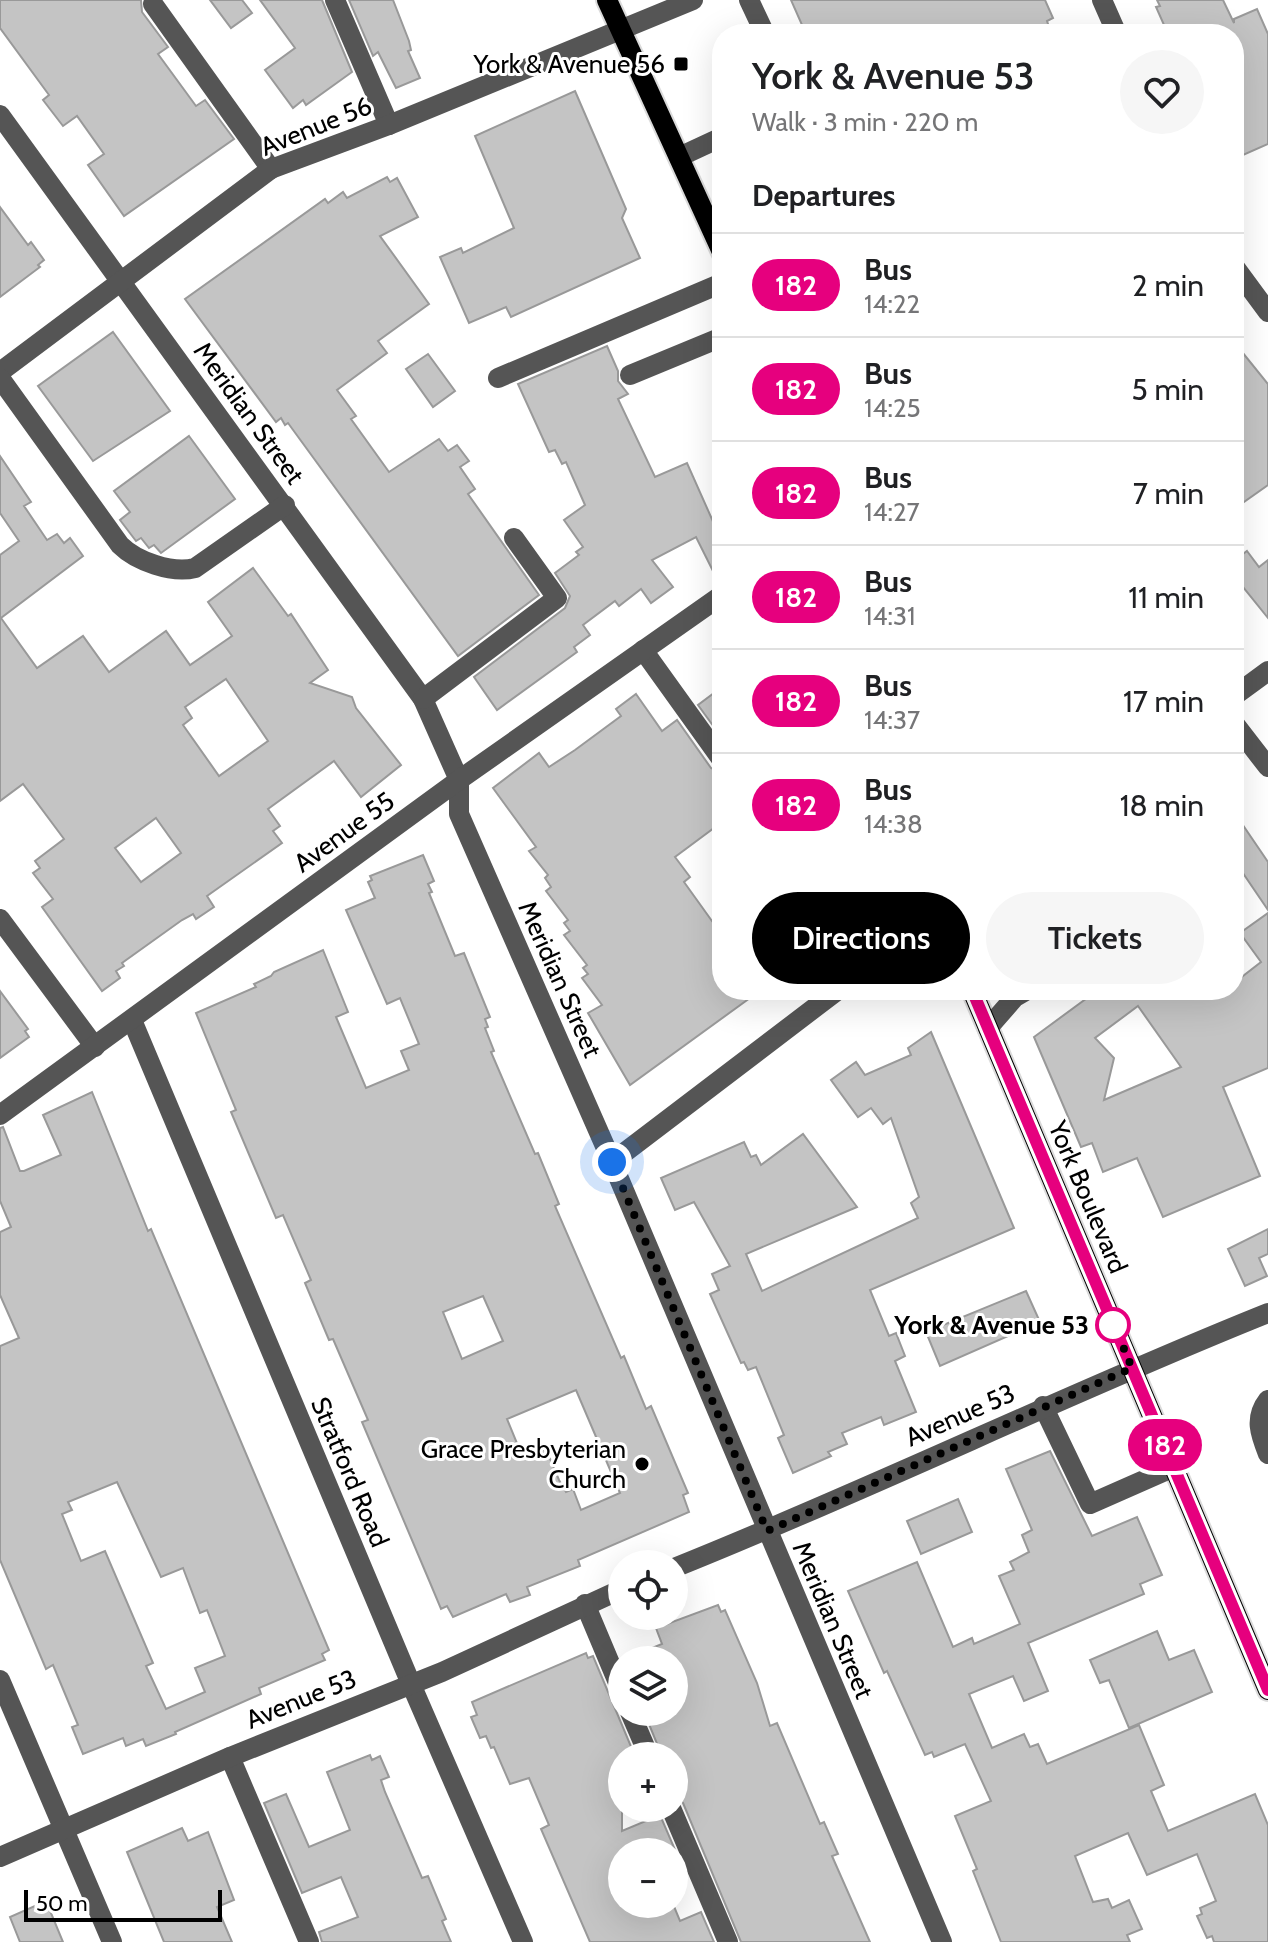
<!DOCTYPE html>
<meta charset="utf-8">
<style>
:root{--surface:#fff;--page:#f6f6f6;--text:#202124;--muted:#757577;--line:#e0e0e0;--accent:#000}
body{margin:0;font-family:Cabin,sans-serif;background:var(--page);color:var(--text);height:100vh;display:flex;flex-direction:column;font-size:30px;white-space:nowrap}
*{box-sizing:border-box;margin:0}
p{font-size:26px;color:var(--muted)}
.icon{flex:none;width:44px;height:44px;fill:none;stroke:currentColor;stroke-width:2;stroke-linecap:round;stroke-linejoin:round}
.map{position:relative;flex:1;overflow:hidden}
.details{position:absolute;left:712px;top:24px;width:532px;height:976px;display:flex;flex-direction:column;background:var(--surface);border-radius:32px;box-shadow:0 8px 32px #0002}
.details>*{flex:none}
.badge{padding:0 16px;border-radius:26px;font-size:28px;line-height:52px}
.fabs{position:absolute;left:608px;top:1550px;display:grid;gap:16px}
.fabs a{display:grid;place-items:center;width:80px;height:80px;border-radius:50%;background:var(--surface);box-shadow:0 8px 32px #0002;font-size:40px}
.scale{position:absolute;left:24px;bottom:20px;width:198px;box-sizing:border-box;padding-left:8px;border:4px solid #000;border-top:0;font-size:22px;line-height:28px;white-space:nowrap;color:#000;-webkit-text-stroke:6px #fff;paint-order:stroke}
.you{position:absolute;width:40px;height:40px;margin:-20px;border:6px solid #fff;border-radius:50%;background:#1a73e8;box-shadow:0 0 0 12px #1a73e833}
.map>.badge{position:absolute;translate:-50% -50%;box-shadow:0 0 0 4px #fff}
h2{padding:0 40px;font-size:30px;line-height:72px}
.round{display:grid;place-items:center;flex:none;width:84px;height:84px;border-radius:42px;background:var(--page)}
.summary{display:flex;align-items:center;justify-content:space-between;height:136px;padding:0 40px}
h1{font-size:38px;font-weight:600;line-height:60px}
.cta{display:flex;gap:16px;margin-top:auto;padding:16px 40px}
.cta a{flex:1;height:92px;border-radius:48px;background:var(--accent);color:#fff;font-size:32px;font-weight:600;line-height:92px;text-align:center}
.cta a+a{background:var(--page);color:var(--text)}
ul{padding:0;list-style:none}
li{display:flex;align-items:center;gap:24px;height:104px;padding:0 40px;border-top:2px solid var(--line)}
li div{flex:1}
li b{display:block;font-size:30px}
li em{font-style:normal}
li .badge{min-width:88px;font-weight:700;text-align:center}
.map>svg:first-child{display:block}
</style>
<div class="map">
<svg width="1268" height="1942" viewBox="0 0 1268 1942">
<rect width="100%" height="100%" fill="#fff"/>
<g fill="#c4c4c4" stroke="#999" stroke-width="2" fill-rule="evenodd">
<path d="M 0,0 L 141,0 L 142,12 L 168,47 L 158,54 L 196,106 L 205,100 L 234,139 L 124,216 L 88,165 L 104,154 L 77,116 L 63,126 L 43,100 L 49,95 L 0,28 Z"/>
<path d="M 210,0 L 242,0 L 252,13 L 231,28 Z"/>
<path d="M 260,0 L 322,0 L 352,72 L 306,105 L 303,100 L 293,108 L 265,70 L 295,48 Z"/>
<path d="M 349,0 L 393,0 L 409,41 L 411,50 L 408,51 L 420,78 L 396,88 L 378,52 L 373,56 Z"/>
<path d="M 791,0 L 1045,0 L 1053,18 L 1047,21 L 1049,27 L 1033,34 L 806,34 Z"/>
<path d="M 1157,0 L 1223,0 L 1234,23 L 1234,19 L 1257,9 L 1268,34 L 1268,144 L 1234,159 L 1234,34 L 1168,34 L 1156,7 L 1160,6 Z"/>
<path d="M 575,91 L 626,209 L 622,218 L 640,258 L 511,317 L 506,307 L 469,323 L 440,257 L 461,248 L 463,253 L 514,228 L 475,136 Z"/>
<path d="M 387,177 L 390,182 L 397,178 L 418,217 L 380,236 L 429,304 L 378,341 L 387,353 L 337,390 L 356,416 L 351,419 L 389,472 L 439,439 L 448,451 L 457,445 L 469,461 L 460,467 L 475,489 L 468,494 L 539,595 L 458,656 L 288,423 L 285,425 L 281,418 L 276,422 L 185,299 L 325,199 L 328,203 L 343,192 L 347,198 Z"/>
<path d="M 0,207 L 28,245 L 31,242 L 44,260 L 38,265 L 40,267 L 0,297 Z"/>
<path d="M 113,332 L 170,411 L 93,461 L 38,386 Z"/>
<path d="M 1234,342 L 1268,384 L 1268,485 L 1234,509 Z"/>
<path d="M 607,346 L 618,371 L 618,381 L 628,394 L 618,399 L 655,477 L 687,463 L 715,526 L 722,522 L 722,582 L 719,583 L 696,537 L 652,560 L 673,587 L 651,603 L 641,589 L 619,606 L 615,601 L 583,625 L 590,635 L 574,647 L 577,652 L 497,710 L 474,677 L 565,608 L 570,596 L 555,573 L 579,555 L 576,552 L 583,547 L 564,520 L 585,505 L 566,462 L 562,464 L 555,450 L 549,452 L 518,384 Z"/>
<path d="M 428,354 L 455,391 L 433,407 L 406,369 Z"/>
<path d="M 189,436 L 235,499 L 161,553 L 154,545 L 149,548 L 141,538 L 136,541 L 120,520 L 130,512 L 114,491 Z"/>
<path d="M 0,456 L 31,502 L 24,506 L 47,540 L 57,534 L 64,543 L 70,538 L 83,556 L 1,618 L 37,668 L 83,636 L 109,672 L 166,631 L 190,665 L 232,636 L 208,602 L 253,568 L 288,616 L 291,614 L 328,670 L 310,683 L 352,697 L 356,708 L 401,765 L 361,797 L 334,761 L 268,809 L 280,826 L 273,831 L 282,843 L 207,896 L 214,907 L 196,919 L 193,914 L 182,920 L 122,963 L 124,966 L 116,971 L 120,978 L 102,991 L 42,907 L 53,899 L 33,873 L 40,868 L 35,861 L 64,839 L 23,784 L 0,801 L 0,555 L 19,541 L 0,513 ZM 226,679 L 268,741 L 219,776 L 183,725 L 192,718 L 185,707 ZM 156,818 L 181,853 L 141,882 L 115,848 Z"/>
<path d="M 1247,551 L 1259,567 L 1268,560 L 1268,618 L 1234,576 L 1234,561 Z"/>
<path d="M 722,687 L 722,738 L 698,705 Z"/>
<path d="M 636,694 L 662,731 L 677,720 L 711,768 L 722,773 L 722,822 L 675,857 L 690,877 L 684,882 L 722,935 L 722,990 L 761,990 L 630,1085 L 588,1013 L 602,1005 L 582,978 L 588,974 L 583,968 L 587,965 L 564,935 L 570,931 L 564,923 L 568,920 L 546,891 L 551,887 L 545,878 L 548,875 L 529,851 L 536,847 L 493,788 L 539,753 L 549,767 L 575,750 L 621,716 L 616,709 Z"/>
<path d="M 1234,812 L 1268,862 L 1268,910 L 1234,860 Z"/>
<path d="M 423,855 L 434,881 L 428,884 L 432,892 L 429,893 L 455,956 L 464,953 L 490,1017 L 485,1019 L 488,1027 L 485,1028 L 494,1051 L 491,1052 L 535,1154 L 538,1153 L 559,1204 L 555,1206 L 621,1358 L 624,1356 L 646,1409 L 651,1406 L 688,1493 L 683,1495 L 689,1512 L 578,1560 L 580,1566 L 527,1587 L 530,1595 L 510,1602 L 506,1594 L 453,1617 L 447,1606 L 441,1609 L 431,1585 L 362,1422 L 368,1420 L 333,1339 L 329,1340 L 305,1283 L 311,1280 L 283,1215 L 276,1218 L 231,1112 L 236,1110 L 196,1013 L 256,987 L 254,984 L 271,976 L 274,972 L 323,950 L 348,1012 L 336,1017 L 366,1088 L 409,1070 L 401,1051 L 419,1044 L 400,998 L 387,1004 L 346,910 L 375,898 L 368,882 L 372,880 L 370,876 ZM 483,1296 L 503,1341 L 462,1359 L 443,1312 ZM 576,1390 L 620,1493 L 581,1510 L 573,1489 L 566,1492 L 559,1480 L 546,1449 L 523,1458 L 507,1419 Z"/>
<path d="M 1268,913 L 1268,1068 L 1223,1087 L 1260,1176 L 1163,1217 L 1137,1158 L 1103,1172 L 1092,1143 L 1081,1147 L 1034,1037 L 1098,990 L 1212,990 L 1215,997 L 1224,990 L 1234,990 L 1234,983 L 1261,962 L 1240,933 ZM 1138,1006 L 1181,1067 L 1104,1100 L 1114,1058 L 1095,1038 Z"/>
<path d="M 0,991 L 28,1029 L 25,1031 L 29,1037 L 0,1058 Z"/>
<path d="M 931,1032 L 1014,1228 L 870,1290 L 889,1336 L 896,1333 L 905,1356 L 895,1361 L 916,1412 L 884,1425 L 881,1417 L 842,1433 L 847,1444 L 828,1452 L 831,1456 L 793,1473 L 778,1438 L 784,1435 L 756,1367 L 748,1370 L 744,1362 L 741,1363 L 710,1294 L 719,1290 L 712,1274 L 730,1266 L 694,1202 L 675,1210 L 661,1178 L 744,1142 L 751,1157 L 756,1155 L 761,1165 L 803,1134 L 857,1207 L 746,1254 L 762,1291 L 918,1218 L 911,1203 L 919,1197 L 891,1118 L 883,1124 L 871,1108 L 858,1117 L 831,1080 L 856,1062 L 865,1075 L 911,1055 L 908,1048 Z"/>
<path d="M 92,1092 L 148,1231 L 151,1229 L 329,1650 L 322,1654 L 325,1660 L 259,1688 L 261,1694 L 175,1732 L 176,1734 L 146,1746 L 143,1739 L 126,1746 L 123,1738 L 83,1754 L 72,1727 L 78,1725 L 53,1665 L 46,1669 L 0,1560 L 0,1346 L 19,1338 L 0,1295 L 0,1232 L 11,1227 L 0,1201 L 0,1128 L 3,1127 L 20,1171 L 24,1171 L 61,1155 L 43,1115 ZM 117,1482 L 161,1577 L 183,1568 L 200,1613 L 207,1610 L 225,1656 L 195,1668 L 205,1692 L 166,1709 L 146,1666 L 153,1663 L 105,1551 L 81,1561 L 62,1514 L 72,1510 L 68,1502 Z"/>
<path d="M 1268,1229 L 1268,1254 L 1259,1258 L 1267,1276 L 1245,1286 L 1228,1249 Z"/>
<path d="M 1026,1291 L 1040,1322 L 940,1366 L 926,1332 Z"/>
<path d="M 1050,1451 L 1092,1536 L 1137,1517 L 1162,1575 L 1140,1584 L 1144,1594 L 1028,1643 L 1048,1691 L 1024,1701 L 1013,1676 L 969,1694 L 992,1748 L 1024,1734 L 1030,1747 L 1038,1744 L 1047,1764 L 1139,1725 L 1164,1785 L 1151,1791 L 1168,1831 L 1255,1794 L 1268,1825 L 1268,1942 L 1214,1942 L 1212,1936 L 1207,1938 L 1197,1916 L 1202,1914 L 1200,1908 L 1216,1901 L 1197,1854 L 1147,1875 L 1128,1833 L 1075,1856 L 1093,1902 L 1108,1899 L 1112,1908 L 1129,1900 L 1142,1929 L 1127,1935 L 1130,1942 L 1001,1942 L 973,1871 L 977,1869 L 955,1816 L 991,1801 L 965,1744 L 934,1757 L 932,1752 L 925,1755 L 887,1671 L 884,1673 L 848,1591 L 917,1562 L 953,1647 L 972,1638 L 974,1644 L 1020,1624 L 999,1576 L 1014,1570 L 1010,1562 L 1029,1552 L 1022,1535 L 1032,1530 L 1006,1469 Z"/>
<path d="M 958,1499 L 972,1532 L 921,1554 L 907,1521 Z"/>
<path d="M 718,1605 L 721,1612 L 725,1610 L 757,1683 L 770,1726 L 777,1723 L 820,1824 L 824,1822 L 838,1854 L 832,1856 L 870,1942 L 741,1942 L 683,1803 L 674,1796 L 674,1756 L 662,1756 L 644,1712 L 674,1712 L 674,1660 L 625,1659 L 662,1644 L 656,1628 Z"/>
<path d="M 1157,1631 L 1169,1660 L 1194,1650 L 1212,1692 L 1129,1728 L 1109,1680 L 1100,1683 L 1090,1660 Z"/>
<path d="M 586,1653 L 588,1658 L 593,1656 L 635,1756 L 622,1756 L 622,1831 L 660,1815 L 682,1866 L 674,1869 L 674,1852 L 622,1852 L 622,1904 L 673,1904 L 680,1921 L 701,1912 L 714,1942 L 590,1942 L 541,1829 L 549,1825 L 529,1778 L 510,1784 L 494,1747 L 491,1748 L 486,1736 L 480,1738 L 471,1717 L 477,1715 L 472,1702 Z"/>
<path d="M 370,1755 L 372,1760 L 380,1756 L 389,1777 L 381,1780 L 385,1792 L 422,1878 L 428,1876 L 446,1919 L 442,1921 L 451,1942 L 322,1942 L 319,1932 L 358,1917 L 341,1877 L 302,1893 L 264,1803 L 286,1794 L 309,1847 L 350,1830 L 327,1772 Z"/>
<path d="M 182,1828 L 188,1841 L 208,1832 L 234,1900 L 217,1907 L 232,1942 L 164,1942 L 127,1852 Z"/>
<path d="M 46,1901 L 63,1942 L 20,1942 L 10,1917 Z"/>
</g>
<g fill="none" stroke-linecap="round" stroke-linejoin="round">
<g stroke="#dbdbdb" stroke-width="24">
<g id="major">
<path d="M 607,0 L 722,252"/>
<path d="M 972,990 L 1268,1690"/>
</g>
</g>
<g stroke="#555" stroke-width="20">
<path d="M 335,0 L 389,125"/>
<path d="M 749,0 L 765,34"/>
<path d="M 1102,0 L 1117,34"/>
<path d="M 153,4 L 271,169"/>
<path d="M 0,115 L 423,699 L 459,780 L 459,814 L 612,1162 L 942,1942"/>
<path d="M 679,157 L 722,137"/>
<path d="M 1234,266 L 1268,312"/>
<path d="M 0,372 L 271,169 L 389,125 L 693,0"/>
<path d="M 630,375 L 722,337"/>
<path d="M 0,378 L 120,545 C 136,561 172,574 195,568 L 285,505"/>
<path d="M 498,378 L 722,283"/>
<path d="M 643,650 L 722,760"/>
<path d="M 1234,696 L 1268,671"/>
<path d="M 423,699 L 557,598 L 514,538"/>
<path d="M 1234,723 L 1268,767"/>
<path d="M 0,919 L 95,1047"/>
<path d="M 132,1020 L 411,1684 L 523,1942"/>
<path d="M 988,1028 L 1015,997 L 1027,990"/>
<path d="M 0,1115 L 459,780 L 722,595"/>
<path d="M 612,1162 L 838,990"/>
<path d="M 1268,1400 C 1254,1418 1260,1434 1268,1454"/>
<path d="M 1043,1406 L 1090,1504 L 1174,1467"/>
<path d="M 674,1568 C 874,1488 1068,1393 1268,1313"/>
<path d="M 585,1604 L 622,1692"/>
<path d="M 0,1680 L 112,1942"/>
<path d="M 630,1712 L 649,1756"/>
<path d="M 230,1757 L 309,1942"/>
<path d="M 671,1808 L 728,1942"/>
<path d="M 0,1857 L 230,1757 L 442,1672 L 622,1589"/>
</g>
<use href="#major" stroke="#000" stroke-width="20"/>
</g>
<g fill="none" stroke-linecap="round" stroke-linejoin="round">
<g stroke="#fff" stroke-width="18">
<path id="line" d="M 972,990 L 1268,1690"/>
</g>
<use href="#line" stroke="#e6007e" stroke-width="12"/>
<path stroke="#000" stroke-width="8" stroke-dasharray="0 14.4" d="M 612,1162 L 767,1531 L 1132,1368 L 1108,1311 L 1113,1325"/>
</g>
<g fill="#000" stroke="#fff" stroke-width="3">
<rect x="673" y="56" width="16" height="16" rx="4"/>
<circle cx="642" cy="1464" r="8"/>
</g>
<circle fill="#fff" stroke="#e6007e" stroke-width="4" cx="1113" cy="1325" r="16"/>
<g text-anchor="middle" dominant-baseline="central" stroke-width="6" stroke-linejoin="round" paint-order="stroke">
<g font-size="26" fill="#000" stroke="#fff" text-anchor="end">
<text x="665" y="64">York &amp; Avenue 56</text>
<text x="626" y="1449">Grace Presbyterian<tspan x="626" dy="30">Church</tspan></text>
</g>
<g font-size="26" fill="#000" stroke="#fff">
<text transform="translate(316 126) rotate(-22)">Avenue 56</text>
<text transform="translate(249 413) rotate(54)">Meridian Street</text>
<text transform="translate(344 832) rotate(-36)">Avenue 55</text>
<text transform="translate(560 979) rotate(66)">Meridian Street</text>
<text transform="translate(1088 1197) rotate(67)">York Boulevard</text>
<text transform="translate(960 1415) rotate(-24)">Avenue 53</text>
<text transform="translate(350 1472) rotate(67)">Stratford Road</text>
<text transform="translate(833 1620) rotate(67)">Meridian Street</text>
<text transform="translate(301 1699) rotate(-22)">Avenue 53</text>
</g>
<g font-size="26" font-weight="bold" fill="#000" stroke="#fff" text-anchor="end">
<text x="1089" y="1325">York &amp; Avenue 53</text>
</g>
</g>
</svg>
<div class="fabs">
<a><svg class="icon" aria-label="locate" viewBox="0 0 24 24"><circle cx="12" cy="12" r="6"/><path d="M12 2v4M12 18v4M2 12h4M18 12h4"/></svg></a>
<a><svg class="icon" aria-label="layers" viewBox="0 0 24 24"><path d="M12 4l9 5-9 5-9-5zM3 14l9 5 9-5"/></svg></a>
<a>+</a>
<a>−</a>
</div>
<div class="scale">50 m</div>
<div class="you" style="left:612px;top:1162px"></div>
<b class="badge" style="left:1165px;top:1445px;background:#e6007e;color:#fff">182</b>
<section class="details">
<div class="summary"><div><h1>York &amp; Avenue 53</h1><p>Walk · 3 min · 220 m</p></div><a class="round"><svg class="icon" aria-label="heart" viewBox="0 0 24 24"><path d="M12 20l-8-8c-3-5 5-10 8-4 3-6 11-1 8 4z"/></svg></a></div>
<h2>Departures</h2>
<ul>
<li><span class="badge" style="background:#e6007e;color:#fff">182</span><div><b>Bus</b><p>14:22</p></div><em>2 min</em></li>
<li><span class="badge" style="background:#e6007e;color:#fff">182</span><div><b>Bus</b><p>14:25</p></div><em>5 min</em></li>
<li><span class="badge" style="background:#e6007e;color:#fff">182</span><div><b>Bus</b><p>14:27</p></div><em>7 min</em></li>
<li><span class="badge" style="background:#e6007e;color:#fff">182</span><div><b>Bus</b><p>14:31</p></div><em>11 min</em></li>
<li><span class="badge" style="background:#e6007e;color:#fff">182</span><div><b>Bus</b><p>14:37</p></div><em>17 min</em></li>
<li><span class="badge" style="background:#e6007e;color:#fff">182</span><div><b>Bus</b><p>14:38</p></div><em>18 min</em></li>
</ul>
<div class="cta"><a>Directions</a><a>Tickets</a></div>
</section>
</div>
